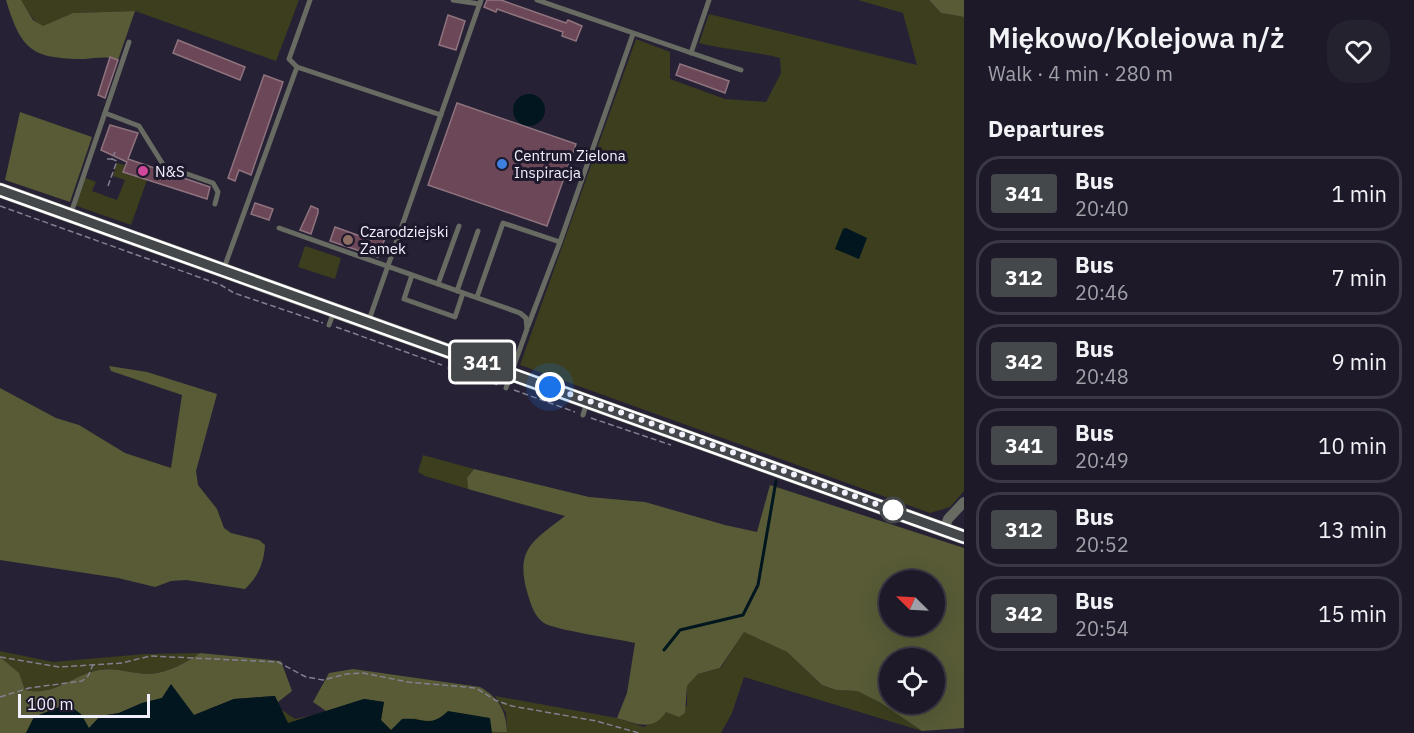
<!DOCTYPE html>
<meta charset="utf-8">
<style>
:root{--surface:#1d1928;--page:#252230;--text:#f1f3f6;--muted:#a0a0a8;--line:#3b3845}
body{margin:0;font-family:"IBM Plex Sans",sans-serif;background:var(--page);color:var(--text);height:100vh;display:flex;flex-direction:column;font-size:22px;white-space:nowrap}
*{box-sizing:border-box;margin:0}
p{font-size:20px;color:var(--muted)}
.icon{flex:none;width:33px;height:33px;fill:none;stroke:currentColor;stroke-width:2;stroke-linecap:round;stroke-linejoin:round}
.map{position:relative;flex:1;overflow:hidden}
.panel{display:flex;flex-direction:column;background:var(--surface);width:450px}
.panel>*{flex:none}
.badge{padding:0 12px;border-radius:4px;font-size:21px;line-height:39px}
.needle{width:39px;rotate:294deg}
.fabs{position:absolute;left:879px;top:570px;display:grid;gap:12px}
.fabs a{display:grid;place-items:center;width:66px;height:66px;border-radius:50%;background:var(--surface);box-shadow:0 6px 24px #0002,0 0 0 2px var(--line);font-size:30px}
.scale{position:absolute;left:18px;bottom:15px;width:132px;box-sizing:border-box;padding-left:6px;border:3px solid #f3f0fe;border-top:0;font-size:16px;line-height:21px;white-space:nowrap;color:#f3f0fe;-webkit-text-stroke:4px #1d182b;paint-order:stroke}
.you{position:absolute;width:30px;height:30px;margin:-15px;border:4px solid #fff;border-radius:50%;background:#1a73e8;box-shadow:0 0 0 9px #1a73e833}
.map>.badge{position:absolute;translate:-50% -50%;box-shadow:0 0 0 3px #fff}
h2{padding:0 24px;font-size:22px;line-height:54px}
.round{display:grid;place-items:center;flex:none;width:63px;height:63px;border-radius:24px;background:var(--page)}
.head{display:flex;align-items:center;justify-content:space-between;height:102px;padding:0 24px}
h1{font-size:28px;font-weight:600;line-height:45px}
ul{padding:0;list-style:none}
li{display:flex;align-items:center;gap:18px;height:75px;margin:0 12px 9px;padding:0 12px;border:3px solid var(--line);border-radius:24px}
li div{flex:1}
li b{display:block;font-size:22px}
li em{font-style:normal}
li .badge{min-width:66px;font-weight:700;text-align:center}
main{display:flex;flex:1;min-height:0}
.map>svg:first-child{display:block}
</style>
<main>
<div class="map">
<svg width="964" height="733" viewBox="0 0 964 733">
<rect width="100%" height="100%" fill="#272135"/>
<g fill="#3c3e1e">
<path d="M 20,0 L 299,0 L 276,61 L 135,11 L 73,13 L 43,27 L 34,20 Z"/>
<path d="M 858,0 L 929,0 L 941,13 L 964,17 L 964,491 L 950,507 L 930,513 L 520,365 L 636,39 L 670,52 L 670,79 L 725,99 L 766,102 L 781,73 L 780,58 C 753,51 726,50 699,43 L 709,14 L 917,65 L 903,13 Z"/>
<path d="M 117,163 L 125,165 L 123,172 L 147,180 L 131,225 L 74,205 L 83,177 L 96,182 L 92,191 L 117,200 L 125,180 L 113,176 Z"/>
<path d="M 305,246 L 341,258 L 335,279 L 298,267 Z"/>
<path d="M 423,455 L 474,469 L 467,478 L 468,489 L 425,476 L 418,472 Z"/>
<path d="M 744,631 L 787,652 L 822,685 L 836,690 L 857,691 L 881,703 L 922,731 L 744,677 L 732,713 L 721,733 L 9,733 L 47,714 L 85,721 L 135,711 L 174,696 L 219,713 L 262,696 L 295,719 L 398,699 L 507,731 L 506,713 L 495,696 L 617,718 L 644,727 L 666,712 L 687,706 L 687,686 L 698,674 L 721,668 Z"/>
<path d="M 0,651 L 53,662 L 145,654 L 200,653 C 186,663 167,673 149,674 C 133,674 116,667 99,670 C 72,675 54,697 25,690 L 19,674 L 0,657 Z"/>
</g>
<g fill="#585b36" fill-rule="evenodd">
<path d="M 6,0 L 21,0 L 33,20 L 43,26 L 73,13 L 135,11 L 118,60 C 107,56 96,58 85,59 C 32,59 21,50 6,0 Z"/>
<path d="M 929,0 L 964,0 L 964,17 L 941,13 Z"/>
<path d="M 20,112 L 92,137 L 70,202 L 5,180 Z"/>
<path d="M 109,366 L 147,372 L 217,394 L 196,471 L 198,485 L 217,509 L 224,528 L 231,533 L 259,540 L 265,545 C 264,563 258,577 245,589 L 186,580 L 171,581 L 155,587 L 118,578 L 0,560 L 0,388 L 56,418 L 79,425 L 125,453 L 171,468 L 182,395 L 111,371 Z"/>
<path d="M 474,469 L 589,497 L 645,502 L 725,525 L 757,532 L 770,485 L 964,548 L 964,728 L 922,731 L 881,703 L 857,691 L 836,690 L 822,685 L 787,652 L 744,632 L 720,668 L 698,674 L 687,686 L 685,713 L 679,717 L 666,712 C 653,732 637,724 617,718 L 627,693 L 635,643 C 619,639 554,630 544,623 C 535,617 531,605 528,595 C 514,549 533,541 565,516 L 468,489 L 467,478 ZM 890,580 L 934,580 L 934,626 L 890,626 ZM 890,658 L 934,658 L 934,704 L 890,704 Z"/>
<path d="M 200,653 L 281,661 L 292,691 L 278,702 L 274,696 L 234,699 L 194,715 L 171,685 L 162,698 L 142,703 L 119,713 L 101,716 L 89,728 L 67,704 L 34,717 L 26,733 L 0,733 L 0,657 L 19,673 L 25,690 C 54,697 72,675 99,670 C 116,667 133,674 149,674 C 167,673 186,663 200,653 Z"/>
<path d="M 353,669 L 480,687 C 499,698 506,710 507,732 C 485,733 464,726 442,721 C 431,719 425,723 415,718 L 391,730 L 381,720 L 384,702 L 364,699 L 326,711 L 313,702 L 329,673 Z"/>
</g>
<g fill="#01161e">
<circle cx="529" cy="110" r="16"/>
<path d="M 846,228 L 867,238 L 859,259 L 835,249 L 843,229 Z"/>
<path d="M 171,684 L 194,715 L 234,699 L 275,696 L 288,723 L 364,699 L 384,702 L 381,720 L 391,730 L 402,719 C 424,717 429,729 448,711 L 490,718 L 492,733 L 511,733 L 26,733 L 34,717 L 67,704 L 81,714 L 89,728 L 100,716 L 119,713 L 142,703 L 162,698 Z"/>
</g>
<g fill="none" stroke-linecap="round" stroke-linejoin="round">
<path stroke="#01161e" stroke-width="3" d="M 664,650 L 680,630 L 743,615 L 758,585 L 776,481"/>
</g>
<g fill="#6c4758" stroke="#8e737e" stroke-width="1.5">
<path d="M 487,0 L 501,0 L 566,23 L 568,20 L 582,26 L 576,41 L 562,36 L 563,32 L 497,9 L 496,12 L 484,7 Z"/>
<path d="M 448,15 L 465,21 L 456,50 L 439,45 Z"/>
<path d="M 178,40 L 245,67 L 240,80 L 173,53 Z"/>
<path d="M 110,57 L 118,60 L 105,98 L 98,95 Z"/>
<path d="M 680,64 L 729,81 L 725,93 L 676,75 Z"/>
<path d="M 264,75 L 283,82 L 251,175 L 239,170 L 235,181 L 228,178 Z"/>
<path d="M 457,103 L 576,144 L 547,226 L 428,185 Z"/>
<path d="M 110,125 L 138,133 L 128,159 L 210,187 L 207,199 L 123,172 L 127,162 L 101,150 Z"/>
<path d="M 255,203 L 273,209 L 269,220 L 251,214 Z"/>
<path d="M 311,206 L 318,209 L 318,213 L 311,234 L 300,230 Z"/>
<path d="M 335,227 L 371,240 L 375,229 L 387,233 L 378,257 L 330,241 Z"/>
</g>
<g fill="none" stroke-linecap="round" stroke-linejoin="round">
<g stroke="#847f90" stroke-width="1.5" stroke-dasharray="6 3" stroke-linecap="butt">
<path d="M 107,159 L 112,159"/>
<path d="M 108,186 L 117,161 L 112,159 L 115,152"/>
<path d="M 0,206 L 221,285 L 234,293 L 323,323"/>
<path d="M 336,327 L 442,365"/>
<path d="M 458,370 L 498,385"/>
<path d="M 514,390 L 575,412"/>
<path d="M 591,418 L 671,445"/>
<path d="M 0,657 L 59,667 L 122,663 L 150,656 L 278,662 L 306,677 L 323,680 L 346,674 L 363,673 L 408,682 L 476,688 L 495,700 L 512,706 L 596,721 L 639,733"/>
<path d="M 0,697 L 29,688 L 82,681 L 88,676 L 93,665"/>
</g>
<g stroke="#676b61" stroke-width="5">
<path d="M 453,0 L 480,4"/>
<path d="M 537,0 L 741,70"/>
<path d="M 691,53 L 709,0"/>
<path d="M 297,67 L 289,59 L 310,0"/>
<path d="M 105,113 L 139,126 L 164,166 L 213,183 L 218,192 L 215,204"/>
<path d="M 71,213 L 129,42"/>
<path d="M 279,228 L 520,313 L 526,318 L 527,329 L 506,388"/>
<path d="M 560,242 L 633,34"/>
<path d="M 224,268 L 297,67 L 441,115"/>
<path d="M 412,275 L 404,299 L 455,317 L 463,293"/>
<path d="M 438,284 L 459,226"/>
<path d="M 457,291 L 478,231"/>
<path d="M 477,297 L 503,223 L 560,242 L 528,326"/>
<path d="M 369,320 L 481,0"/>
<path d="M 329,325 L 334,311"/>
<path d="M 450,368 L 455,355"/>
<path d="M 583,415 L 587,402"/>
</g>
<path stroke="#676b61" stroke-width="10" d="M 944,529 L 948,519 L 964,502"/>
<path stroke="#8c9383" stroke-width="15" d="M 0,190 L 964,537"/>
</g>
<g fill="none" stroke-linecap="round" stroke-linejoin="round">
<g stroke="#fff" stroke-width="14">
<path id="line" d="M 0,190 L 964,537"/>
</g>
<use href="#line" stroke="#45484a" stroke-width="9"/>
<path stroke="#f3f0fe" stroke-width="6" stroke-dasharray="0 10.8" d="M 550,387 L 893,510"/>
</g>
<circle fill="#3f7fe0" stroke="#1d182b" stroke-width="2" cx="502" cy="164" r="6"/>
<circle fill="#d1479c" stroke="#1d182b" stroke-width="2" cx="143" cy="171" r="6"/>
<circle fill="#8d6e63" stroke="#1d182b" stroke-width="2" cx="348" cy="240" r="6"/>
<circle fill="#fff" stroke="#45484a" stroke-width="3" cx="893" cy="510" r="12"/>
<g text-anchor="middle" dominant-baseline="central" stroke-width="6" stroke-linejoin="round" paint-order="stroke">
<g font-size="15" fill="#f3f0fe" stroke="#1d182b" text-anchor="start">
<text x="514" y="155">Centrum Zielona<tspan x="514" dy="17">Inspiracja</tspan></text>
<text x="155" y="171">N&amp;S</text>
<text x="360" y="231">Czarodziejski<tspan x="360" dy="17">Zamek</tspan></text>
</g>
</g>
</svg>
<div class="fabs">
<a><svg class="needle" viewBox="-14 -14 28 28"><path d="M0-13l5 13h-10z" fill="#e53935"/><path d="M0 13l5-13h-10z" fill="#a0a0a8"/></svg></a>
<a><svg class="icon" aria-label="locate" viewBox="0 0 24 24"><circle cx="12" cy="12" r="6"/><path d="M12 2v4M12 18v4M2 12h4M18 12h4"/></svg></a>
</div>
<div class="scale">100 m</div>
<div class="you" style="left:550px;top:387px"></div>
<b class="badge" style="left:482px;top:362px;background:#45484a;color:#fff">341</b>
</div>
<section class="panel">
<div class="head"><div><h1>Miękowo/Kolejowa n/ż</h1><p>Walk · 4 min · 280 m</p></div><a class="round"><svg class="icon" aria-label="heart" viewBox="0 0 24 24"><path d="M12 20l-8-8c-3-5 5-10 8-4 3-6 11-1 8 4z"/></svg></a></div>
<h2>Departures</h2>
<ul>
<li><span class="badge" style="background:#45484a;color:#fff">341</span><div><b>Bus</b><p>20:40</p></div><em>1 min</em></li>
<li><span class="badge" style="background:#45484a;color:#fff">312</span><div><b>Bus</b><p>20:46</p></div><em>7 min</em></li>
<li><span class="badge" style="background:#45484a;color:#fff">342</span><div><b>Bus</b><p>20:48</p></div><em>9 min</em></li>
<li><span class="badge" style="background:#45484a;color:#fff">341</span><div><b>Bus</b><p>20:49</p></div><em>10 min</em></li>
<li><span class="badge" style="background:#45484a;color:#fff">312</span><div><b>Bus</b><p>20:52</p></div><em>13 min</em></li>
<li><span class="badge" style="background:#45484a;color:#fff">342</span><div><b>Bus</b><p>20:54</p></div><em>15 min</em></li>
</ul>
</section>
</main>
